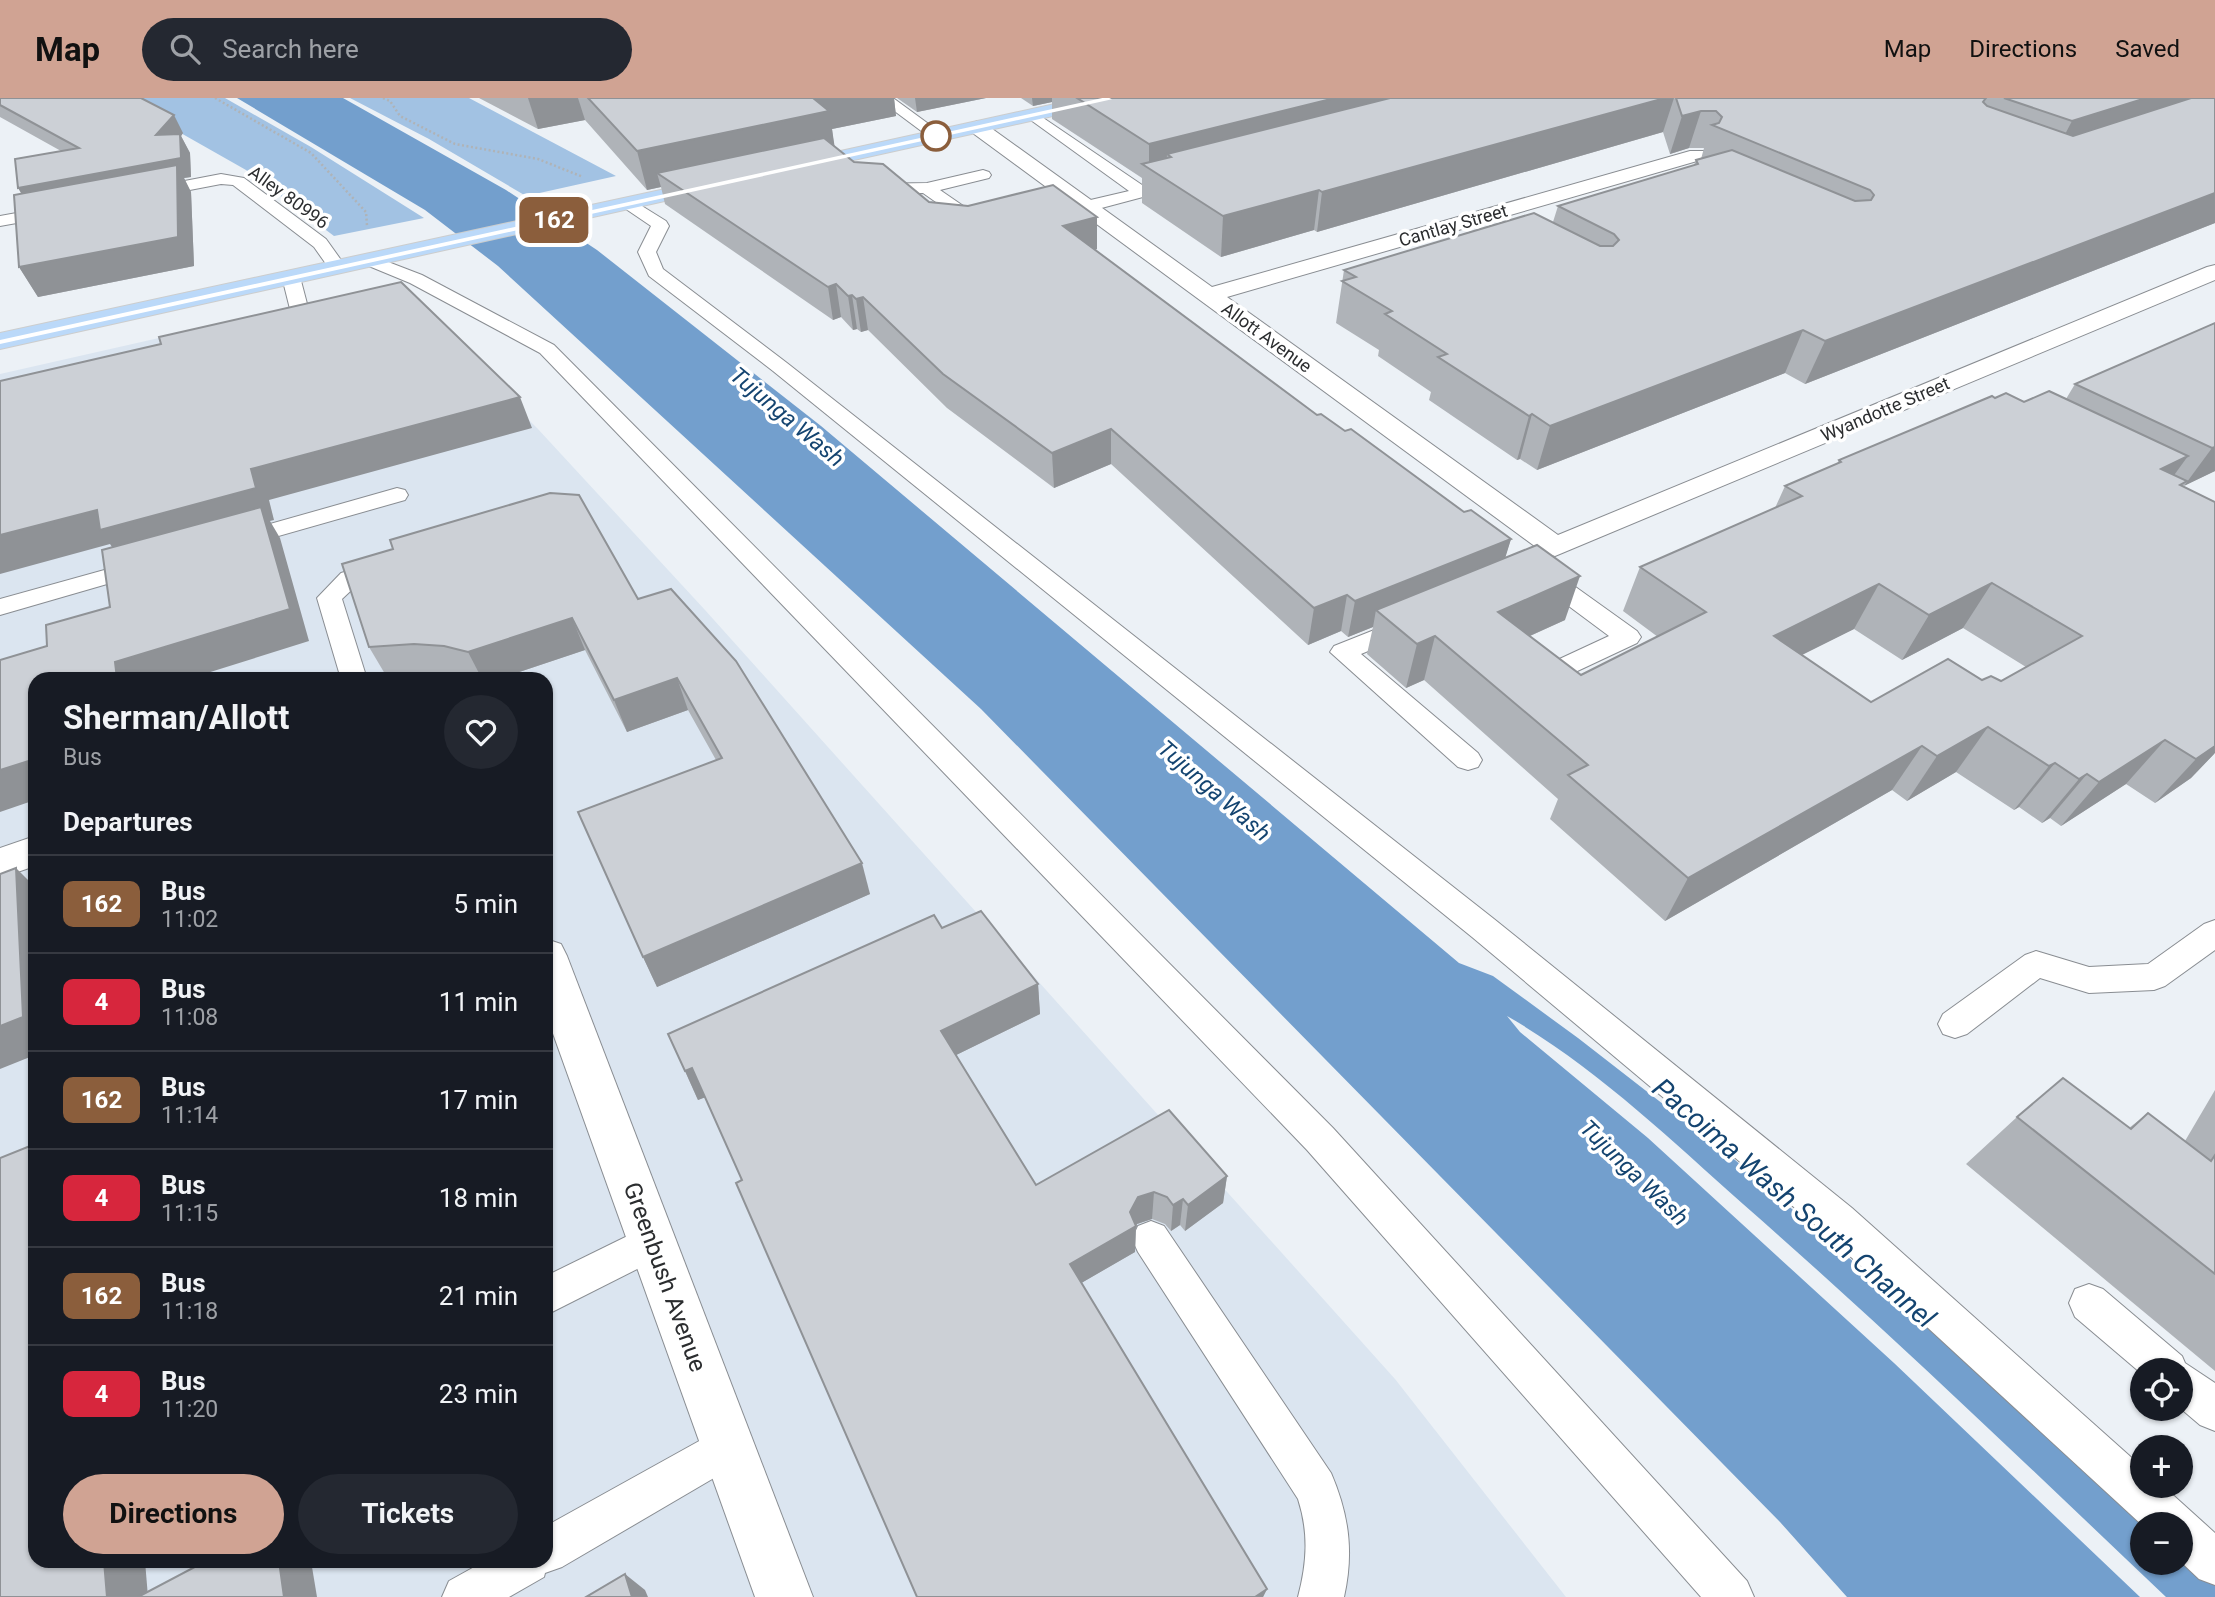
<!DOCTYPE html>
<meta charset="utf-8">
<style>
:root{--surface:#171b24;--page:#242831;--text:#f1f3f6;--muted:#9ea1a6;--line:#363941;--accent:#d0a393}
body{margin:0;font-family:Roboto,sans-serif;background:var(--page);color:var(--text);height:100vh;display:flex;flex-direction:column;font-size:26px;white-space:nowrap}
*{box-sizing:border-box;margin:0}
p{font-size:23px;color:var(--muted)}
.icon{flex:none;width:38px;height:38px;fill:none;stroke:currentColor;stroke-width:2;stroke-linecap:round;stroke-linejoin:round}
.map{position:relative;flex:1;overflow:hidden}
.details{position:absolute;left:28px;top:574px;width:525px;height:896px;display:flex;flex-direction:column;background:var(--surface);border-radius:21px;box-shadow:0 2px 5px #0004}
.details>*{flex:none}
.badge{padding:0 14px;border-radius:10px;font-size:24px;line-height:46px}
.buttons{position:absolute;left:2130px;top:1260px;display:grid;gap:14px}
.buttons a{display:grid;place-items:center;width:63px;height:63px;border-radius:50%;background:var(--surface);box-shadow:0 2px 5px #0004;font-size:35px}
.map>.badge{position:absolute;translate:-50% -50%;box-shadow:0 0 0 4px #fff}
h2{padding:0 35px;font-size:26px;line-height:63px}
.round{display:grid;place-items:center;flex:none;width:74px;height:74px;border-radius:37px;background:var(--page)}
.overview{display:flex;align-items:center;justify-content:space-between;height:119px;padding:0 35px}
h1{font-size:33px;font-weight:700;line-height:52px}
.button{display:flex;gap:14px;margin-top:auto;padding:14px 35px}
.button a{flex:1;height:80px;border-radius:42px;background:var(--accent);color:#111;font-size:28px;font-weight:700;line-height:80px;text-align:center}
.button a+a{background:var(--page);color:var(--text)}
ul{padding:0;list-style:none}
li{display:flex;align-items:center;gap:21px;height:98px;padding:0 35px;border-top:2px solid var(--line)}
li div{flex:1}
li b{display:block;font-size:26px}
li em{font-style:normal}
li .badge{min-width:77px;font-weight:700;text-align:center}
header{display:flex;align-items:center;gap:42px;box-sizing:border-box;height:98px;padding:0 35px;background:var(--accent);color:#111}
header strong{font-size:33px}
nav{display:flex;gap:38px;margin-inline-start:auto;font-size:24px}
.search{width:490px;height:63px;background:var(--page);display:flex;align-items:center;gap:18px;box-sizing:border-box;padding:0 24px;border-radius:38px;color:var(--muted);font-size:26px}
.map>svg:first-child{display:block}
</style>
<header>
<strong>Map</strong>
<div class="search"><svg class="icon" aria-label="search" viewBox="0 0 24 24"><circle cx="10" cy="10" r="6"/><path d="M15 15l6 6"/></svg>Search here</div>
<nav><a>Map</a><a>Directions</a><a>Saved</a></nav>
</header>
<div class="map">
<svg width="2215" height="1499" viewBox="0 0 2215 1499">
<rect width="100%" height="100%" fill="#ecf1f6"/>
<path fill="#dbe5f0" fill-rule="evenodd" d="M 393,187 L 537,330 L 705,512 L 1395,1281 L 1566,1499 L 0,1499 L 0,276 ZM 35,581 L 546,581 L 546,1463 L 35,1463 Z"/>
<g fill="#a2c2e3">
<path d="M 119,0 L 225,0 L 311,49 L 424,120 L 334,138 L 246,72 Z"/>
<path d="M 350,0 L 469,0 L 616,78 L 526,98 L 429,41 Z"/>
</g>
<path fill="#739fcd" d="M 237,0 L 343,0 L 506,92 L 597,152 L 821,328 L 1459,865 L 1493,878 L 1578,940 L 1735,1062 L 1969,1263 L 2142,1426 L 2142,1465 L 2180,1465 L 2181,1452 L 2215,1484 L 2215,1499 L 2166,1499 C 2026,1366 1888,1233 1743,1106 C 1668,1039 1594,968 1507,918 L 1520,934 L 1648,1040 L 1894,1265 L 2140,1499 L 1847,1499 L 1780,1424 L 981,611 L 498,168 L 425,112 Z"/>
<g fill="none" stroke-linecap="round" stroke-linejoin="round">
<g stroke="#898d92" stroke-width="2">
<g id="service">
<path d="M 877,0 L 893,0 L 945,38 L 937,43 L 932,41 Z"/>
<path d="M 1033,13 L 1145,89 L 1182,79 L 1190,84 L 1188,87 L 1094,112 L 1082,112 L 1080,108 L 1082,104 L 1129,93 L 1028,20 L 1026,17 L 1028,14 Z"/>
<path d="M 983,72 L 989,74 L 991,77 L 989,80 L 940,92 L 972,114 L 993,113 L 995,117 L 993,121 L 963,123 L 923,95 L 871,96 L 863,91 L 871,86 L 927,85 Z"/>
<path d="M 221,76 L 244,80 L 326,141 L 346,169 L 343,173 L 331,173 L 314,149 L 233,87 L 221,86 L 148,100 L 140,95 L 148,90 Z"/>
<path d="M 629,100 L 666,123 L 669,128 L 656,154 L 663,171 L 787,265 L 1494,821 L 1852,1110 L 2142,1369 L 2142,1388 L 2163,1388 L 2215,1435 L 2215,1487 L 2199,1481 L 2180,1463 L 2180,1426 L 2142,1427 L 1826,1136 L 1472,839 L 773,273 L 649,178 L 638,154 L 651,128 L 623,109 L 621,105 L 623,101 Z"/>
<path d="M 55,108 L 61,109 L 63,113 L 61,117 L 0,128 L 0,118 Z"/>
<path d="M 370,157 L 422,177 L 554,247 L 1333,1030 L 1747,1483 L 1754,1499 L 1701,1499 L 1307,1052 L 540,255 L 410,185 L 364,166 L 361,162 L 364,158 Z"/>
<path d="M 291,174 L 300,179 L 311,221 L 299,233 L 280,238 L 270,232 L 273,228 L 285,225 L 292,219 L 282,179 Z"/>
<path d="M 397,390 L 405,392 L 408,397 L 405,402 L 236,450 L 228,448 L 224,443 L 228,438 Z"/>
<path d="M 144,461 L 152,463 L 156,468 L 152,473 L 0,517 L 0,501 Z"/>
<path d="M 385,462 L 393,464 L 397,469 L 393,474 L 359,485 L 342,501 L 367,581 L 341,581 L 317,500 L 341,475 Z"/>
<path d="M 1540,468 L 1549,470 L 1637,533 L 1641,539 L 1637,545 L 1571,576 L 1562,579 L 1553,576 L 1549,570 L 1553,564 L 1609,538 L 1531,480 L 1528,475 L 1531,470 Z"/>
<path d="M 1407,519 L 1416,521 L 1420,527 L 1416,533 L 1361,556 L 1478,655 L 1482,662 L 1478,669 L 1468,672 L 1458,669 L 1330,554 L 1334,548 Z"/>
<path d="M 2215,822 L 2215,852 L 2165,888 L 2154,892 L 2089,895 L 2040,880 L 1967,936 L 1955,940 L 1943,936 L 1938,926 L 1943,916 L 2025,857 L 2036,853 L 2089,869 L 2148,866 L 2204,826 Z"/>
<path d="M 1151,1123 L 1164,1128 L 1331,1375 C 1349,1417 1354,1454 1344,1499 L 1298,1499 C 1307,1465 1309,1435 1298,1401 L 1138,1154 L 1132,1141 L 1138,1128 Z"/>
<path d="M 652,1126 L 665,1131 L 671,1144 L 665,1157 L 546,1217 L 546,1178 Z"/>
<path d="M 2089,1186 L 2103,1191 L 2182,1258 L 2185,1265 L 2215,1285 L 2215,1333 L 2200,1327 L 2180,1310 L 2180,1272 L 2142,1272 L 2142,1276 L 2075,1219 L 2069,1205 L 2075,1191 Z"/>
<path d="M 728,1327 L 743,1333 L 749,1348 L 743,1363 L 562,1469 L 545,1475 L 544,1479 L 509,1499 L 442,1499 L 449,1483 L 485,1463 L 546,1463 L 546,1428 Z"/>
</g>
</g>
<g stroke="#898d92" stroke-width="2">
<g id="minor">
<path d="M 977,23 L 984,25 L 1212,189 L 1690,53 L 1704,53 L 1707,57 L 1704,61 L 1227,199 L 1558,437 L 2207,169 L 2215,167 L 2215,182 L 1555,458 L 1544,455 L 970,33 L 967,29 Z"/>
<path d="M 35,738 L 35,768 L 0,780 L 0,750 Z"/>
<path d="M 546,841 L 561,846 L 567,858 L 813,1499 L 755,1499 L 546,916 Z"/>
</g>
</g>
<g stroke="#cccdcd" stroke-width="2">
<g id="primary">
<path d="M 1082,0 L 1116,0 L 1107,6 L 795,75 L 788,73 L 785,69 L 788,65 L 795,63 Z"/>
<path d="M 716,80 L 723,82 L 726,86 L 723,90 L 0,251 L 0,235 Z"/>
</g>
</g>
<g stroke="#afb3b7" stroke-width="2.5" stroke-dasharray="2 2.5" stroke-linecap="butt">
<path d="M 215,0 L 311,55 L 366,114 L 367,128"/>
<path d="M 383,0 L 390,3 L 400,18 L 455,46 L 538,61 L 583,79"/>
</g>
<use href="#service" fill="#fff" fill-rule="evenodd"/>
<use href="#minor" fill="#fff" fill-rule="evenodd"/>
<use href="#primary" fill="#bbd9f9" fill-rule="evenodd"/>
</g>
<g fill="#afb3b8" fill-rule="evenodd">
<path d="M 0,0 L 183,35 L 181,38 L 190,55 L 191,79 L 184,80 L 191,94 L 194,168 L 38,199 L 19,169 L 61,53 L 0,19 Z"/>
<path d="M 479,0 L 894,0 L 896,18 L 832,31 L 834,48 L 854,64 L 929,104 L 1097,119 L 1097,151 L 1095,152 L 1317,317 L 1345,333 L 1464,414 L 1511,441 L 1505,459 L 1565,522 L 1530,538 L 1581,577 L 1658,539 L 1623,513 L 1640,469 L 1775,410 L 1785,388 L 1837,366 L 1839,362 L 1995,300 L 2024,304 L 2066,301 L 2075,286 L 2215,225 L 2215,373 L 2183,388 L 2214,656 L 2191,680 L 2155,705 L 2126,686 L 2061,728 L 2050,720 L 2042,725 L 2019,709 L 2014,712 L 1956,674 L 1907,703 L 1892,692 L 1665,823 L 1550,721 L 1558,701 L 1424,582 L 1406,590 L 1367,556 L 1373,529 L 1348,539 L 1341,533 L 1308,547 L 1111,366 L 1054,390 L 947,310 L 868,232 L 861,234 L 857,231 L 853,232 L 841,219 L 833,222 L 665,106 L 661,89 L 647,92 L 585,22 L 538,31 ZM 1963,530 L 2026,569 L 2001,583 L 1982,582 L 1871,604 L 1802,557 L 1854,531 L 1902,562 Z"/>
<path d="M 897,0 L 986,0 L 917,14 Z"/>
<path d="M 1021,0 L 2215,0 L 2215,125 L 1805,286 L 1785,275 L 1537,372 L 1520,361 L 1517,362 L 1429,302 L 1431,294 L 1378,258 L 1379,252 L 1336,225 L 1344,172 L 1553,124 L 1558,108 L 1694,67 L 1696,62 L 1701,61 L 1704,50 L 1689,50 L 1670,56 L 1663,34 L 1317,134 L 1314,132 L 1221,159 L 1142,105 L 1142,80 L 1052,21 L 1052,4 L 1033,8 Z"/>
<path d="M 638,501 L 870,796 L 657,889 L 643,859 L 716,662 L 688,612 L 627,634 L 585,552 L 498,581 L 465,581 L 431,578 L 388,581 L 369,549 Z"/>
<path d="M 942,830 L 1038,886 L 1040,916 L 956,957 L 1036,1087 L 1227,1078 L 1223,1105 L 1185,1133 L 1180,1127 L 1171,1133 L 1165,1126 L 1152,1121 L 1137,1126 L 1136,1128 L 1135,1154 L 1081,1185 L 1267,1491 L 1263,1499 L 917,1499 L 742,1082 L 705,999 L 698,1002 L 685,973 Z"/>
<path d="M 2215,992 L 2215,1273 L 1966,1066 L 2017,1019 L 2129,1030 L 2148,1015 L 2185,1043 Z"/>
</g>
<g fill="#8f9296">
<path d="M 528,0 L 578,0 L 585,22 L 538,31 Z"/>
<path d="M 810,0 L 894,0 L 896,18 L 832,31 L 835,51 L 657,75 L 661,89 L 647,92 L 637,53 Z"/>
<path d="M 915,0 L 986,0 L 917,14 Z"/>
<path d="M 1032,0 L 1052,0 L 1052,4 L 1033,8 Z"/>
<path d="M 1335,0 L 1399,0 L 1167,56 L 1166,80 L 1149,70 L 1149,46 Z"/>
<path d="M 1665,0 L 1674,0 L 1663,34 L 1317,134 L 1322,94 Z"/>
<path d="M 2146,0 L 2215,0 L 2052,61 L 2072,23 Z"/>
<path d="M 1701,13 L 1689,50 L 1670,56 L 1682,18 Z"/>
<path d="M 174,17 L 183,35 L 181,38 L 190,55 L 191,79 L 184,80 L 191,94 L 194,168 L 38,199 L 19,169 L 30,110 L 18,90 L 156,37 Z"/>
<path d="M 1319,92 L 1314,132 L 1221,159 L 1223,118 Z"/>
<path d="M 2215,95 L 2215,125 L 1805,286 L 1825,243 Z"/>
<path d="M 1097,119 L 1097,151 L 1063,160 L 1063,128 Z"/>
<path d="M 836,186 L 841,219 L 833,222 L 828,189 Z"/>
<path d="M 852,197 L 857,231 L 853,232 L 848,198 Z"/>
<path d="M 863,199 L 868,232 L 861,234 L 856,201 Z"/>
<path d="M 1803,232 L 1785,275 L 1537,372 L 1550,328 Z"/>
<path d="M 520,299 L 532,330 L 269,402 L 274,422 L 270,423 L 280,440 L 309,543 L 188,581 L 117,581 L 115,564 L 122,464 L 110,446 L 0,476 L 0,437 Z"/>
<path d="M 1532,316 L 1520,361 L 1517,362 L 1529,318 Z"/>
<path d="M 1111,331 L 1111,366 L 1054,390 L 1052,355 Z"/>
<path d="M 2215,349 L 2215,373 L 2184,388 L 2212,350 Z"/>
<path d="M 2188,358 L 2156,402 L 2161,371 Z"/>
<path d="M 1511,441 L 1500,477 L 1376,512 L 1373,529 L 1348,539 L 1355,503 Z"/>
<path d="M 1580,478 L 1565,522 L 1485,558 L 1498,514 Z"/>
<path d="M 1992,485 L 1963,530 L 1902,562 L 1929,517 Z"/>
<path d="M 1879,486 L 1854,531 L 1751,582 L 1774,538 Z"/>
<path d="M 1347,497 L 1341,533 L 1308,547 L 1314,510 Z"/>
<path d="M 572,520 L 585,552 L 498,581 L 482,581 L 468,554 Z"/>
<path d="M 1435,538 L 1424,582 L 1406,590 L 1417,546 Z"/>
<path d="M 677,580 L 688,612 L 627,634 L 614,602 Z"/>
<path d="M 1988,629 L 1956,674 L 1907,703 L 1937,658 Z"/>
<path d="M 2165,642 L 2126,686 L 2061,728 L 2099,684 Z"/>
<path d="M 2215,642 L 2215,655 L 2191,680 L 2155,705 L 2196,661 Z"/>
<path d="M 1922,648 L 1892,692 L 1665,823 L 1688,780 Z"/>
<path d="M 35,661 L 35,702 L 0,714 L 0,672 Z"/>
<path d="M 2055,665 L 2019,709 L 2014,712 L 2049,668 Z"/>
<path d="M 2087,676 L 2050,720 L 2042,725 L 2079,681 Z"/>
<path d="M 862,765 L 870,796 L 657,889 L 643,859 Z"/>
<path d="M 16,770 L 35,789 L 35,957 L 0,971 L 0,928 Z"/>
<path d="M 1038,886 L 1040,916 L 946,962 L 941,933 Z"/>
<path d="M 692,970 L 706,999 L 698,1002 L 685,973 Z"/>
<path d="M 1227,1078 L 1223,1105 L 1185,1133 L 1188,1107 Z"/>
<path d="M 1154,1094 L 1152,1121 L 1137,1126 L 1136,1128 L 1135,1154 L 1071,1191 L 1070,1166 L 1130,1114 L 1138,1099 Z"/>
<path d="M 1183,1101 L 1180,1127 L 1171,1133 L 1173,1107 Z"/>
<path d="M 104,1463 L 145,1463 L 148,1499 L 107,1499 Z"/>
<path d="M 279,1463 L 311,1463 L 317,1499 L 284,1499 Z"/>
<path d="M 625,1476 L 645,1492 L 648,1499 L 632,1499 Z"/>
<path d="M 1267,1491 L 1263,1499 L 1255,1499 Z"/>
</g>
<g fill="#ccd0d6" stroke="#8f9296" stroke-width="2" fill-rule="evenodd">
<path d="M 0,0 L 141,0 L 174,17 L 156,37 L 180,36 L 181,60 L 18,90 L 15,61 L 79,50 L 0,7 Z"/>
<path d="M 588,0 L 813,0 L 829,13 L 637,53 Z"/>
<path d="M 1077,0 L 1335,0 L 1149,46 Z"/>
<path d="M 1390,0 L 1665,0 L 1322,94 L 1319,92 L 1223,118 L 1142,66 L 1171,59 L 1167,56 Z"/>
<path d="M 1676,0 L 1986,0 L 1983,4 L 1987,8 L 2073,38 L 2191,0 L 2215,0 L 2215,95 L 1825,243 L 1803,232 L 1550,328 L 1532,316 L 1529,318 L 1438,259 L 1447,256 L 1385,216 L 1392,213 L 1342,183 L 1356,179 L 1344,172 L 1534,115 L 1600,148 L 1613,148 L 1619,142 L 1614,136 L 1558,108 L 1698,66 L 1696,62 L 1732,52 L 1855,103 L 1871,102 L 1874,97 L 1870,92 L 1712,27 L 1719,25 L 1722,19 L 1716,13 L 1701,13 L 1682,18 Z"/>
<path d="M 2004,0 L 2146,0 L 2072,23 Z"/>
<path d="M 824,40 L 854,64 L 883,66 L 929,104 L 968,108 L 1053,87 L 1097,119 L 1063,128 L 1317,317 L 1321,316 L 1345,333 L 1351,331 L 1464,414 L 1471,412 L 1511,441 L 1355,503 L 1347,497 L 1314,510 L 1111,331 L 1052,355 L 943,276 L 863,199 L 856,201 L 852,197 L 848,198 L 836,186 L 828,189 L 657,75 Z"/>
<path d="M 177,67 L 178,139 L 19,169 L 14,97 Z"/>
<path d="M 401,184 L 520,299 L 251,371 L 256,390 L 100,432 L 97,412 L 0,437 L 0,283 L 161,246 L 159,239 Z"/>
<path d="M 2215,225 L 2215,349 L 2212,350 L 2075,286 Z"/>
<path d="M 2049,293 L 2188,358 L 2161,371 L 2187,383 L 2180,387 L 2215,404 L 2215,648 L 2196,661 L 2165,642 L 2099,684 L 2087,676 L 2079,681 L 2055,665 L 2049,668 L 1988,629 L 1937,658 L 1922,648 L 1688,780 L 1568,677 L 1588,667 L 1435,538 L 1417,546 L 1376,512 L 1537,447 L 1580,478 L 1498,514 L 1581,577 L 1706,514 L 1640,469 L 1802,398 L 1785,388 L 1841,364 L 1839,362 L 1992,298 L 1995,300 L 2006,295 L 2024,304 ZM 1992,485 L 2082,538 L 2001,583 L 1991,578 L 1982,582 L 1948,561 L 1871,604 L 1774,538 L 1879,486 L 1929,517 Z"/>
<path d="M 550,395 L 579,397 L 638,501 L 671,491 L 736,563 L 862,765 L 643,859 L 578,714 L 722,660 L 677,580 L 614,602 L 572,520 L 468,554 L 444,548 L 414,546 L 369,549 L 342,466 L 393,451 L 390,442 Z"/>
<path d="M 261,409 L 290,511 L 115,564 L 117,581 L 35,581 L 35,661 L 0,672 L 0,562 L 47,548 L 46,527 L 110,509 L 102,452 Z"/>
<path d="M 16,770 L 23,919 L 0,928 L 0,776 Z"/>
<path d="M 981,813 L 1038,886 L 941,933 L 1036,1087 L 1169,1012 L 1227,1078 L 1188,1107 L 1183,1101 L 1173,1107 L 1167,1099 L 1154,1094 L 1138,1099 L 1130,1114 L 1136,1128 L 1070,1166 L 1267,1491 L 1255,1499 L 917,1499 L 736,1085 L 742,1082 L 692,970 L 685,973 L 668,936 L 934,817 L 942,830 Z"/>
<path d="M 2063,980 L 2131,1031 L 2148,1015 L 2211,1063 L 2215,1057 L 2215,1176 L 2017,1019 Z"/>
<path d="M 35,1046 L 35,1463 L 104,1463 L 107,1499 L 0,1499 L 0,1060 Z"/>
<path d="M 206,1463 L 279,1463 L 284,1499 L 138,1499 Z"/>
<path d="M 625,1476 L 632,1499 L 586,1499 Z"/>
</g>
<path fill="#8b5e3c" stroke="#fff" stroke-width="2" d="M 1107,0 L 1109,1 L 0,245 L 0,243 Z"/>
<circle fill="#fff" stroke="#8b5e3c" stroke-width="3.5" cx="936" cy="38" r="14"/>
<g text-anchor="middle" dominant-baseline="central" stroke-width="7" stroke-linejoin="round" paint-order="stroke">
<g font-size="18" fill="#2b2d2f" stroke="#fff">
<text transform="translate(289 99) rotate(36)">Alley 80996</text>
<text transform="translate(1453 127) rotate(-16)">Cantlay Street</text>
<text transform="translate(1267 239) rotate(36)">Allott Avenue</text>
<text transform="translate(1885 311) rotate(-23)">Wyandotte Street</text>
</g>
<g font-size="23" font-style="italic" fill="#144470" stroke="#fff">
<text transform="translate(787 319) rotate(40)">Tujunga Wash</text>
<text transform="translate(1214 693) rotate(41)">Tujunga Wash</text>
<text transform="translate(1634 1075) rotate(44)">Tujunga Wash</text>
</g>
<g font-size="24" fill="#2b2d2f" stroke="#fff">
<text transform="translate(665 1179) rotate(70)">Greenbush Avenue</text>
</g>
<g font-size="28" font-style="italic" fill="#144470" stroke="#fff">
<text transform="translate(1794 1105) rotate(41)">Pacoima Wash South Channel</text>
</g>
</g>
</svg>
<div class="buttons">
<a><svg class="icon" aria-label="locate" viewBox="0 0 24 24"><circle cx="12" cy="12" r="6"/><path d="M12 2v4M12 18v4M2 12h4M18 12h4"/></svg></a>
<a>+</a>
<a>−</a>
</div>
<b class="badge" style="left:554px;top:122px;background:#8b5e3c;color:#fff">162</b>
<section class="details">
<div class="overview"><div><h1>Sherman/Allott</h1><p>Bus</p></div><a class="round"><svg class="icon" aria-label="heart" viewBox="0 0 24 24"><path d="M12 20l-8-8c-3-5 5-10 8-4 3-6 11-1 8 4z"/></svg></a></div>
<h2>Departures</h2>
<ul>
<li><span class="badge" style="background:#8b5e3c;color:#fff">162</span><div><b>Bus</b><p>11:02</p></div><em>5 min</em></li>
<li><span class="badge" style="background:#d7263d;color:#fff">4</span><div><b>Bus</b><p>11:08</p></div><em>11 min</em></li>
<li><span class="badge" style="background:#8b5e3c;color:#fff">162</span><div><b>Bus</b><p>11:14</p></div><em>17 min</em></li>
<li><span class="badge" style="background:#d7263d;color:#fff">4</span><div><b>Bus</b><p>11:15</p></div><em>18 min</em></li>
<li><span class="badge" style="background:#8b5e3c;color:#fff">162</span><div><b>Bus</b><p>11:18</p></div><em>21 min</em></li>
<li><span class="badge" style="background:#d7263d;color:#fff">4</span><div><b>Bus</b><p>11:20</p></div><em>23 min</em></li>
</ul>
<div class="button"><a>Directions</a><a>Tickets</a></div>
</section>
</div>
